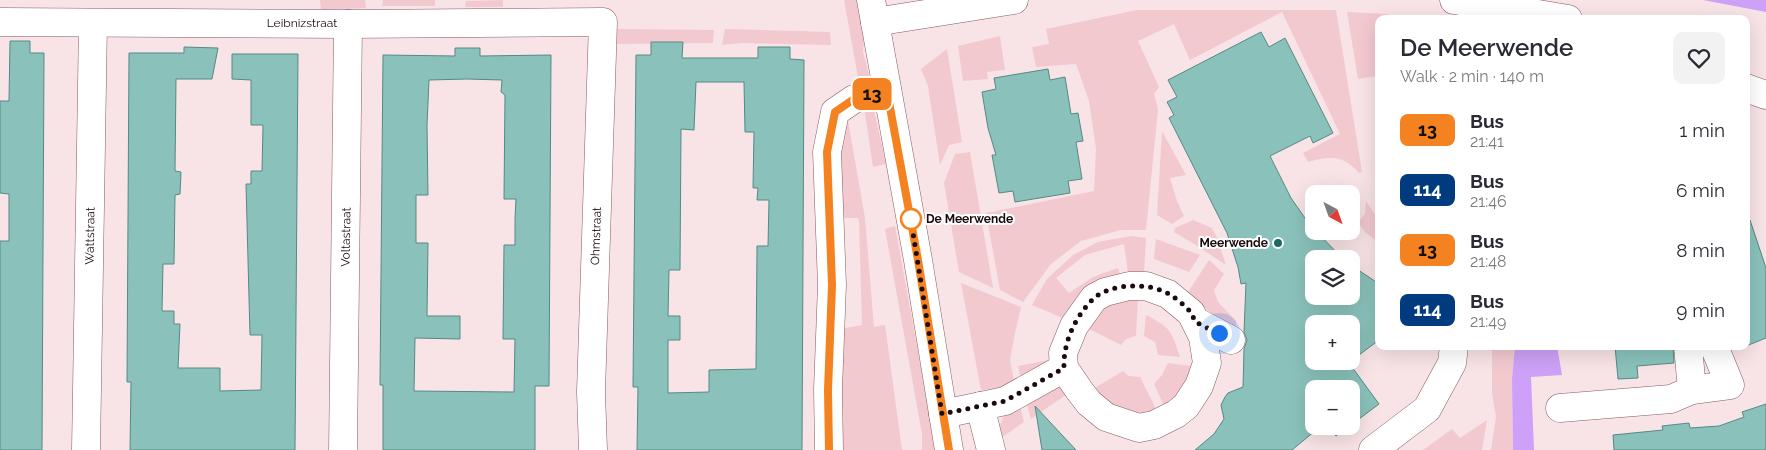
<!DOCTYPE html>
<meta charset="utf-8">
<style>
:root{--surface:#fff;--page:#f2f2f3;--text:#2b2b33;--muted:#7c7c81}
body{margin:0;font-family:Raleway,sans-serif;background:var(--page);color:var(--text);height:100vh;display:flex;flex-direction:column;font-size:19px;white-space:nowrap}
*{box-sizing:border-box;margin:0}
p{font-size:16px;color:var(--muted)}
.icon{flex:none;width:28px;height:28px;fill:none;stroke:currentColor;stroke-width:2;stroke-linecap:round;stroke-linejoin:round}
.map{position:relative;flex:1;overflow:hidden}
.drawer{position:absolute;left:1375px;top:15px;width:375px;height:335px;display:flex;flex-direction:column;background:var(--surface);border-radius:10px;box-shadow:0 5px 20px #0002}
.drawer>*{flex:none}
.badge{padding:0 10px;border-radius:8px;font-size:18px;line-height:32px}
.needle{width:32px;rotate:139deg}
.fabs{position:absolute;left:1305px;top:185px;display:grid;gap:10px}
.fabs a{display:grid;place-items:center;width:55px;height:55px;border-radius:10px;background:var(--surface);box-shadow:0 5px 20px #0002;font-size:25px}
.you{position:absolute;width:25px;height:25px;margin:-12px;border:4px solid #fff;border-radius:50%;background:#1a73e8;box-shadow:0 0 0 8px #1a73e833}
.map>.badge{position:absolute;translate:-50% -50%;box-shadow:0 0 0 2px #fff}
.round{display:grid;place-items:center;flex:none;width:52px;height:52px;border-radius:10px;background:var(--page)}
.summary{display:flex;align-items:center;justify-content:space-between;height:85px;padding:0 25px}
h1{font-size:24px;font-weight:600;line-height:38px}
ul{padding:0;list-style:none}
li{display:flex;align-items:center;gap:15px;height:60px;padding:0 25px}
li div{flex:1}
li b{display:block;font-size:19px}
li em{font-style:normal}
li .badge{min-width:55px;font-weight:700;text-align:center}
.map>svg:first-child{display:block}
</style>
<div class="map">
<svg width="1766" height="450" viewBox="0 0 1766 450">
<rect width="100%" height="100%" fill="#f8e3e6"/>
<g fill="#f3c9d0">
<path d="M 320,0 L 365,0 L 366,8 L 321,10 Z"/>
<path d="M 383,0 L 435,0 L 435,6 L 382,6 Z"/>
<path d="M 503,0 L 503,7 L 465,7 L 466,1 Z"/>
<path d="M 844,0 L 860,0 L 865,30 L 863,52 L 870,79 L 859,83 Z"/>
<path d="M 1137,10 L 1336,10 L 1362,172 L 1359,173 C 1343,155 1331,156 1308,162 L 1303,153 L 1340,134 L 1282,12 L 1190,60 L 1174,24 L 1138,41 L 1159,87 L 1154,94 L 1158,109 L 1146,230 L 1121,230 L 1081,241 L 1051,264 L 1023,302 L 1000,290 L 986,213 L 1094,191 L 1096,149 L 1089,101 L 1076,64 L 1036,67 L 1032,47 L 1049,44 L 1046,29 Z"/>
<path d="M 1347,12 L 1388,14 L 1389,19 L 1379,19 L 1379,76 L 1358,79 Z"/>
<path d="M 616,29 L 714,30 L 713,43 L 616,44 Z"/>
<path d="M 725,29 L 830,32 L 831,45 L 741,43 L 722,45 Z"/>
<path d="M 1000,36 L 1005,70 L 987,72 L 988,79 L 963,81 L 958,46 Z"/>
<path d="M 947,49 L 962,142 L 949,145 L 940,165 L 928,86 L 921,69 Z"/>
<path d="M 873,106 L 886,164 L 873,167 L 864,107 Z"/>
<path d="M 847,115 L 865,218 L 874,327 L 885,325 L 902,450 L 838,450 L 841,329 L 862,325 L 859,222 L 858,218 L 843,218 L 841,144 Z"/>
<path d="M 1162,131 L 1186,175 L 1170,178 L 1177,201 L 1184,216 L 1172,224 L 1157,215 Z"/>
<path d="M 970,152 L 993,288 L 959,272 L 944,183 L 955,154 Z"/>
<path d="M 1366,201 L 1379,220 L 1379,243 L 1365,232 L 1358,222 L 1365,214 Z"/>
<path d="M 1193,220 L 1212,228 L 1217,238 L 1226,265 L 1196,245 L 1174,232 L 1175,228 Z"/>
<path d="M 895,226 L 936,450 L 922,450 L 922,434 L 885,229 Z"/>
<path d="M 1131,236 L 1146,238 L 1144,274 L 1128,273 L 1124,244 L 1085,255 L 1056,278 L 1069,293 L 1093,277 L 1118,268 L 1120,276 L 1065,319 L 1032,305 L 1047,279 L 1073,255 L 1098,242 Z"/>
<path d="M 1156,239 L 1200,255 L 1189,272 L 1154,259 Z"/>
<path d="M 1209,260 L 1224,274 L 1214,290 L 1218,302 L 1236,321 L 1235,332 L 1214,316 L 1188,292 Z"/>
<path d="M 961,283 L 1021,307 L 1015,333 L 1010,360 L 1015,386 L 981,390 Z"/>
<path d="M 1138,297 L 1136,336 L 1126,339 L 1121,345 L 1085,327 C 1104,306 1109,301 1138,297 Z"/>
<path d="M 1146,315 C 1171,328 1171,330 1180,357 L 1158,355 L 1155,342 L 1144,336 Z"/>
<path d="M 1492,346 L 1515,346 L 1512,379 L 1513,450 L 1491,450 L 1496,417 L 1492,394 Z"/>
<path d="M 1060,358 L 1022,384 L 1018,366 Z"/>
<path d="M 1168,363 L 1197,367 L 1191,382 L 1166,410 L 1154,384 L 1162,375 Z"/>
<path d="M 1123,371 L 1129,376 L 1140,377 L 1158,413 L 1137,418 L 1088,392 Z"/>
<path d="M 1061,386 L 1070,392 L 1031,419 L 1026,401 Z"/>
<path d="M 1020,406 L 1024,422 L 998,440 L 999,427 L 1005,413 Z"/>
<path d="M 1487,420 L 1482,450 L 1423,450 L 1452,429 L 1460,438 Z"/>
</g>
<g fill="#cca1f7">
<path d="M 1703,0 L 1766,0 L 1766,12 Z"/>
<path d="M 1515,346 L 1557,346 L 1562,375 L 1531,377 L 1534,450 L 1513,450 L 1512,379 Z"/>
</g>
<g fill="#8ac2bb" stroke="#548a84" fill-rule="evenodd">
<path d="M 1261,32 L 1269,47 L 1285,38 L 1333,133 L 1313,143 L 1310,136 L 1270,156 L 1291,198 L 1314,231 L 1316,231 L 1343,259 L 1314,259 L 1314,296 L 1351,296 L 1351,265 L 1379,284 L 1379,340 L 1351,361 L 1351,324 L 1314,324 L 1314,361 L 1351,361 L 1349,363 L 1379,404 L 1351,425 L 1351,389 L 1314,389 L 1314,426 L 1321,426 L 1292,450 L 1195,450 L 1214,434 L 1224,419 L 1221,405 L 1225,397 L 1228,393 L 1243,387 L 1244,349 L 1247,340 L 1244,332 L 1246,283 L 1241,284 L 1238,267 L 1227,233 L 1169,118 L 1174,115 L 1167,102 L 1177,97 L 1168,80 Z"/>
<path d="M 10,41 L 30,41 L 30,53 L 44,53 L 42,450 L 0,450 L 0,241 L 9,241 L 9,194 L 0,193 L 0,101 L 9,101 Z"/>
<path d="M 651,42 L 683,42 L 682,58 L 758,58 L 758,47 L 790,47 L 790,59 L 804,60 L 802,450 L 637,450 L 638,387 L 633,387 L 636,55 L 651,55 ZM 696,82 L 744,82 L 745,132 L 754,132 L 753,188 L 758,188 L 757,200 L 769,200 L 768,246 L 757,246 L 756,369 L 709,370 L 709,392 L 668,393 L 668,340 L 680,340 L 680,316 L 668,316 L 669,270 L 680,270 L 681,129 L 694,130 Z"/>
<path d="M 184,47 L 218,48 L 212,79 L 176,79 L 175,171 L 181,172 L 180,194 L 175,195 L 174,264 L 163,264 L 162,311 L 174,311 L 174,324 L 180,324 L 178,368 L 220,368 L 220,391 L 261,390 L 262,335 L 250,335 L 246,184 L 251,184 L 251,171 L 262,171 L 263,125 L 251,125 L 251,80 L 232,79 L 232,54 L 298,54 L 295,450 L 130,450 L 131,382 L 127,382 L 129,53 L 184,53 Z"/>
<path d="M 455,48 L 480,48 L 480,56 L 551,55 L 549,386 L 535,386 L 535,450 L 383,450 L 383,385 L 380,385 L 383,55 L 455,56 ZM 467,79 L 502,80 L 501,92 L 505,95 L 504,199 L 516,199 L 515,219 L 515,245 L 504,245 L 503,339 L 515,339 L 514,392 L 414,391 L 415,338 L 460,339 L 460,316 L 427,316 L 428,243 L 416,243 L 416,195 L 428,195 L 427,125 L 429,80 Z"/>
<path d="M 1048,69 L 1050,80 L 1065,77 L 1071,114 L 1078,113 L 1083,141 L 1076,142 L 1082,179 L 1068,181 L 1070,193 L 1015,202 L 1013,191 L 999,193 L 992,155 L 996,155 L 988,128 L 982,92 L 996,89 L 994,78 Z"/>
<path d="M 1750,220 L 1766,268 L 1766,338 L 1746,346 L 1746,221 Z"/>
<path d="M 1615,346 L 1673,346 L 1674,363 L 1637,366 L 1638,378 L 1618,379 Z"/>
<path d="M 1766,404 L 1766,450 L 1614,450 L 1613,435 L 1663,430 L 1662,426 L 1689,423 L 1690,428 L 1719,426 L 1744,417 L 1742,412 Z"/>
<path d="M 1035,406 L 1076,450 L 1042,450 Z"/>
<path d="M 1328,426 L 1349,426 L 1336,436 Z"/>
</g>
<g fill="none" stroke-linecap="round" stroke-linejoin="round">
<g stroke="#865a63" stroke-width="29">
<g id="minor">
<path d="M 871,0 L 918,260 L 949,450"/>
<path d="M 1454,0 L 1568,19"/>
<path d="M 0,22 L 348,24 L 603,22 L 591,392 L 593,450"/>
<path d="M 875,22 L 1014,0"/>
<path d="M 1746,88 L 1766,95"/>
<path d="M 1195,321 L 1203,337 L 1207,363 L 1199,386 L 1186,406 L 1176,414 L 1154,425 L 1139,428 L 1106,417 L 1089,403 L 1079,390 L 1064,368 L 1063,353 L 1074,326 L 1094,298 L 1105,292 L 1129,286 L 1146,286 L 1168,294 L 1191,313 L 1195,321 L 1231,340"/>
<path d="M 1688,346 L 1692,390 L 1730,385 L 1714,346"/>
<path d="M 980,406 L 991,450"/>
<path d="M 1560,408 L 1671,399 L 1692,390"/>
<path d="M 943,414 L 1005,401 L 1064,368"/>
<path d="M 86,450 L 93,23"/>
<path d="M 343,450 L 348,24"/>
<path d="M 829,450 L 828,389 L 832,285 L 827,152 L 835,112 L 854,99 L 887,91"/>
<path d="M 1373,450 L 1427,409 L 1452,363 L 1454,346"/>
</g>
</g>
<use href="#minor" stroke="#fff" stroke-width="28"/>
</g>
<g fill="none" stroke-linecap="round" stroke-linejoin="round">
<g stroke="#fff" stroke-width="11">
<path id="line" d="M 829,450 L 828,390 L 832,285 L 827,152 L 835,112 L 854,99 L 887,91 L 918,260 L 949,450"/>
</g>
<use href="#line" stroke="#f58220" stroke-width="8"/>
<path stroke="#1c0b0e" stroke-width="5" stroke-dasharray="0 9" d="M 911,219 L 910,214 L 942,414 L 1005,401 L 1064,368 C 1063,343 1075,317 1093,299 C 1110,283 1149,282 1169,294 C 1176,298 1187,307 1192,314 C 1193,316 1194,320 1195,321 C 1201,326 1212,330 1219,333"/>
</g>
<circle fill="#fff" stroke="#f58220" stroke-width="2.5" cx="911" cy="219" r="10"/>
<circle fill="#206a63" stroke="#fff" stroke-width="2" cx="1278" cy="243" r="5"/>
<g text-anchor="middle" dominant-baseline="central" stroke-width="4" stroke-linejoin="round" paint-order="stroke">
<g font-size="12" fill="#1c0b0e" stroke="#fff">
<text x="302" y="23">Leibnizstraat</text>
<text transform="translate(90 236) rotate(-89)">Wattstraat</text>
<text transform="translate(596 236) rotate(-88)">Ohmstraat</text>
<text transform="translate(346 237) rotate(-89)">Voltastraat</text>
</g>
<g font-size="12" font-weight="bold" fill="#1c0b0e" stroke="#fff" text-anchor="start">
<text x="926" y="219">De Meerwende</text>
</g>
<g font-size="12" font-weight="bold" fill="#1c0b0e" stroke="#fff" text-anchor="end">
<text x="1268" y="243">Meerwende</text>
</g>
</g>
</svg>
<div class="fabs">
<a><svg class="needle" viewBox="-14 -14 28 28"><path d="M0-13l5 13h-10z" fill="#e53935"/><path d="M0 13l5-13h-10z" fill="#7c7c81"/></svg></a>
<a><svg class="icon" aria-label="layers" viewBox="0 0 24 24"><path d="M12 4l9 5-9 5-9-5zM3 14l9 5 9-5"/></svg></a>
<a>+</a>
<a>−</a>
</div>
<div class="you" style="left:1219px;top:333px"></div>
<b class="badge" style="left:872px;top:94px;background:#f58220;color:#111">13</b>
<section class="drawer">
<div class="summary"><div><h1>De Meerwende</h1><p>Walk · 2 min · 140 m</p></div><a class="round"><svg class="icon" aria-label="heart" viewBox="0 0 24 24"><path d="M12 20l-8-8c-3-5 5-10 8-4 3-6 11-1 8 4z"/></svg></a></div>
<ul>
<li><span class="badge" style="background:#f58220;color:#111">13</span><div><b>Bus</b><p>21:41</p></div><em>1 min</em></li>
<li><span class="badge" style="background:#003b80;color:#fff">114</span><div><b>Bus</b><p>21:46</p></div><em>6 min</em></li>
<li><span class="badge" style="background:#f58220;color:#111">13</span><div><b>Bus</b><p>21:48</p></div><em>8 min</em></li>
<li><span class="badge" style="background:#003b80;color:#fff">114</span><div><b>Bus</b><p>21:49</p></div><em>9 min</em></li>
</ul>
</section>
</div>
